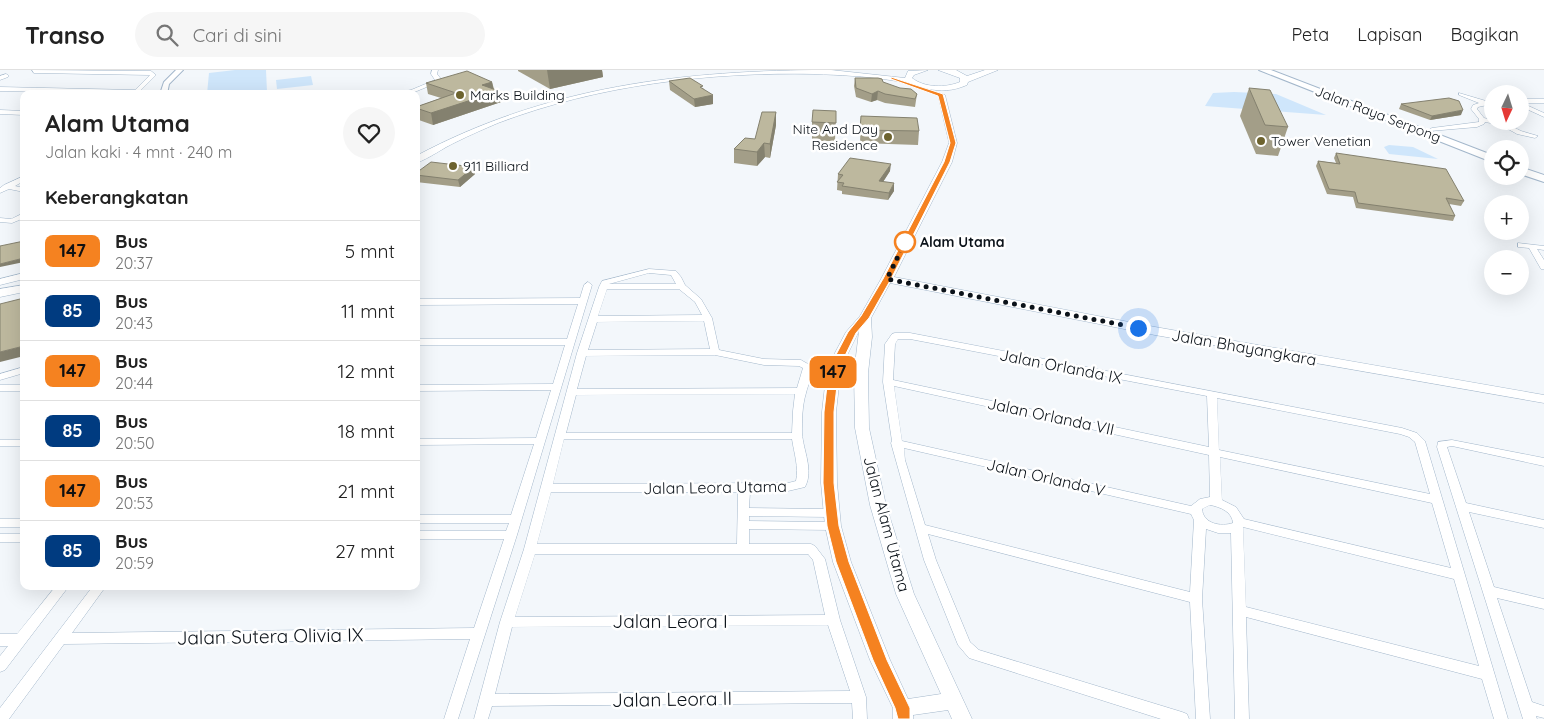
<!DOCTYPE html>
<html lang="id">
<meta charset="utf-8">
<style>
:root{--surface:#fff;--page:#f6f6f6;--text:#222;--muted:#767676;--line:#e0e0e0}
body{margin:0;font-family:Quicksand,sans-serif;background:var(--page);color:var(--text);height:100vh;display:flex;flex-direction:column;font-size:19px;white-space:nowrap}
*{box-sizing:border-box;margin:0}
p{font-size:16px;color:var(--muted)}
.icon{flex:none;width:28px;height:28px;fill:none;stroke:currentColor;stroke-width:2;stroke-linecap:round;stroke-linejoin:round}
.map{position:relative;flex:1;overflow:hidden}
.sheet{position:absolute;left:20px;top:20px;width:400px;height:500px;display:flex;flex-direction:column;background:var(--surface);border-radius:10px;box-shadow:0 5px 20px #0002}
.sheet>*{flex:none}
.badge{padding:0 10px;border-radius:8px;font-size:18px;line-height:32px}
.needle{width:32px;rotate:184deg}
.tools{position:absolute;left:1484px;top:15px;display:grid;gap:10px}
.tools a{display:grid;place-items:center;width:45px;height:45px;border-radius:50%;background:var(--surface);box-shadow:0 5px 20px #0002;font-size:25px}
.you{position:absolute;width:25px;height:25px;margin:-12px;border:4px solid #fff;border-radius:50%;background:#1a73e8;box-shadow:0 0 0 8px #1a73e833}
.map>.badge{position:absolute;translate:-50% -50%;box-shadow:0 0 0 2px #fff}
h2{padding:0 25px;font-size:19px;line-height:45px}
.round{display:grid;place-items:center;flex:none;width:52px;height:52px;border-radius:26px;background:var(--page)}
.overview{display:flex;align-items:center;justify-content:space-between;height:85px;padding:0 25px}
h1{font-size:24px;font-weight:800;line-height:38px}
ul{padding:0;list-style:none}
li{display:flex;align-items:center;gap:15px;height:60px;padding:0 25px;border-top:1px solid var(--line)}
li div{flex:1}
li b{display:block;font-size:19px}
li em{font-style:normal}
li .badge{min-width:55px;font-weight:700;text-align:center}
header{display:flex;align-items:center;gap:30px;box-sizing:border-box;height:70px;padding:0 25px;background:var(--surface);border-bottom:1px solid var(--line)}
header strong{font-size:24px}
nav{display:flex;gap:28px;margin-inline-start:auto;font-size:18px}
.search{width:350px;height:45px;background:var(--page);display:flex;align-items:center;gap:12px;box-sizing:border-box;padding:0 18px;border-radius:28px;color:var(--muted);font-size:19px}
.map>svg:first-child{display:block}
</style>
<header>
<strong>Transo</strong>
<div class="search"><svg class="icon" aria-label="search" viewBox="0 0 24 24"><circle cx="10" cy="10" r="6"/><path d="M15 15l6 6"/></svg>Cari di sini</div>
<nav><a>Peta</a><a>Lapisan</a><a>Bagikan</a></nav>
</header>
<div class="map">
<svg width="1544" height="649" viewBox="0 0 1544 649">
<rect width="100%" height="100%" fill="#f3f7fb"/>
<g fill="#cfe6fb">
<path d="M 235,0 L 266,0 L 267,22 L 207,24 L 209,3 Z"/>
<path d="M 311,6 L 313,15 L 277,19 L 276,10 Z"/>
<path d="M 1234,22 L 1276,24 L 1326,45 L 1205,36 L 1213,23 Z"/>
<path d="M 1389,75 L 1413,77 L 1438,89 L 1389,84 L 1384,77 Z"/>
</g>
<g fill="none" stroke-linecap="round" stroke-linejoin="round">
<g stroke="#a3b7cb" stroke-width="1">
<g id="minor">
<path d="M 32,0 L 151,1 L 156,5 L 137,24 L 0,21 L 0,17 L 135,20 L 150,5 L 34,3 Z"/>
<path d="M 432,0 L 438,0 L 437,4 L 441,9 L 439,12 L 412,23 L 390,24 L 411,20 L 435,10 L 431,4 Z"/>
<path d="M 6,4 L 8,5 L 8,7 L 0,10 L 0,6 Z"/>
<path d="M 1459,23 L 1486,31 L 1492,30 L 1492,34 L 1478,37 L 1477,39 L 1484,48 L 1492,50 L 1492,51 L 1505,53 L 1521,61 L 1538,66 L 1535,68 L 1517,64 L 1501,55 L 1485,52 L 1484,54 L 1477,57 L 1430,61 L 1430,59 L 1432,58 L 1479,52 L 1479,49 L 1471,39 L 1473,35 L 1479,33 L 1459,25 Z"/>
<path d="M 1520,29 L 1544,29 L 1544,33 L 1522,33 L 1544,43 L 1544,47 L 1520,36 Z"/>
<path d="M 0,40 L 24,41 L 24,45 L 0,44 Z"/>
<path d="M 24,106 L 24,111 L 15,116 L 24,118 L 24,122 L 9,119 L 0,123 L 0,118 L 4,115 Z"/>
<path d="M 24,143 L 24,148 L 12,153 L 0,152 L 0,148 L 11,149 Z"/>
<path d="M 1518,173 L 1544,176 L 1544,180 L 1537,179 L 1544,190 L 1544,199 L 1541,199 L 1529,178 L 1518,177 Z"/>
<path d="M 649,199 L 676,201 L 681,207 L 685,215 L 701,229 L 712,248 L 719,280 L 764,289 L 801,290 L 813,297 C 813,306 808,314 806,323 C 802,336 802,350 802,363 C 803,380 814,400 805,417 L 788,421 L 750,422 L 749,438 L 831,439 L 835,440 L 837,443 L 835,446 L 831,447 L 749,446 L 749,451 L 833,452 L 837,453 L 839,456 L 837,459 L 833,460 L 749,459 L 749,474 L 811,474 L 815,476 L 825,489 L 840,550 L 866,627 L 867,649 L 853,649 L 852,633 L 492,636 L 488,649 L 474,649 L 500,552 L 524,479 L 577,283 L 599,217 L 602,211 ZM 649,203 L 671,205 L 676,214 L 609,214 ZM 607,219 L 679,219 L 695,232 L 702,245 L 598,246 ZM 704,251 L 710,279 L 588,280 L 597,252 ZM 715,285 L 764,295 L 799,296 L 803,298 L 797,318 L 577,319 L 586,286 ZM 795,324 L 793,341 L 792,363 L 566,363 L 576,325 ZM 564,369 L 792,369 C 794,383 799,397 796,411 L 788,413 L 553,414 ZM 551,422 L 738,422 L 737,474 L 537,474 ZM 535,484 L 808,484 L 813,490 L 825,545 L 515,547 ZM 828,555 L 850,621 L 495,624 L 512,557 Z"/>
<path d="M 588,212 L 592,215 L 517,465 L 458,649 L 444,649 L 470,569 L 64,574 L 9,649 L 0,649 L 0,638 L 93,516 L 106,516 L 72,563 L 474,558 L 504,469 L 416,469 L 416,461 L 506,461 L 509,453 L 416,453 L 416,445 L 511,445 L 534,374 L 416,375 L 416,369 L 536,368 L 551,320 L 416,321 L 416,315 L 553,314 L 565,275 L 416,275 L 416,269 L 567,269 L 578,234 L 416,235 L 416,229 L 580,228 L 584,215 Z"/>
<path d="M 895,263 L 910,263 L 1402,358 L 1417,363 L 1425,371 L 1508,649 L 1494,649 L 1482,609 L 1246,547 L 1249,649 L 1235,649 L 1231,463 L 1218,463 L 1206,459 L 1202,529 L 1210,649 L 1196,649 L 1190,532 L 928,464 L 936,490 L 970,572 L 979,580 L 1182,642 L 1187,644 L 1189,649 L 1161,649 L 969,588 L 958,575 L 924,490 L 891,373 L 892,371 L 883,312 L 885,274 L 892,264 ZM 898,269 L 910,269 L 1207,326 L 1209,377 L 893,310 L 895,274 ZM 894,316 L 1209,385 L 1210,427 L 1200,429 L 1191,436 L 902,371 ZM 1217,328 L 1400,364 L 1409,367 L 1415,372 L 1430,424 L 1219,380 ZM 904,378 L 1191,444 L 1194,450 L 1190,522 L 925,455 L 905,390 ZM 1220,387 L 1432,433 L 1451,498 L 1244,449 L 1236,437 L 1222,430 ZM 1210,435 C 1221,437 1232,442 1233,453 C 1221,457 1203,454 1202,439 ZM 1243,457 L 1454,509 L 1479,596 L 1246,537 Z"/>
<path d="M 24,297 L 24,303 L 0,310 L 0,304 Z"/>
<rect x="0" y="315" width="24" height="6"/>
<rect x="0" y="370" width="24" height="6"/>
<path d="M 1452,370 L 1544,388 L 1544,396 L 1452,376 L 1447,377 L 1466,433 L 1544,450 L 1544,458 L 1469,442 L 1494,517 L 1544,529 L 1544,539 L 1497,528 L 1532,632 L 1544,636 L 1544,648 L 1536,646 L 1537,649 L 1523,649 L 1437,377 L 1438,372 Z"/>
<rect x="0" y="449" width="24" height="8"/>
<rect x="0" y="464" width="24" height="8"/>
<path d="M 56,516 L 69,516 L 5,600 L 0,602 L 0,586 L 8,576 L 0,576 L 0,564 L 17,564 Z"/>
</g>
</g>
<g stroke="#a3b7cb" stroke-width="2">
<path id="tertiary" d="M 176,0 L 183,0 L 169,14 L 167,24 L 160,24 L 164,12 Z"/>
</g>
<g stroke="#a3b7cb" stroke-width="1">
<g id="secondary">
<path d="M 831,0 L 905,8 L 908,1 L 928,0 L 914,5 L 912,8 C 925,18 945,18 960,12 L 960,8 L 938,0 L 956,0 L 967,6 L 985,0 L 998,0 L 968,12 L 967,15 C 937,28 919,14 890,10 C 865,6 840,5 814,4 C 708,2 598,15 498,53 C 484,59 470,65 456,72 C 443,78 430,88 416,93 L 416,86 C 547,16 684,0 831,0 Z"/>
<path d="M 938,23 L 945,25 L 957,73 L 952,92 L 894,207 L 1155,257 L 1544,325 L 1544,333 L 1155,265 L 890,213 L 871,248 L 872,267 L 868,303 L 869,358 L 886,435 L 914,524 L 972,649 L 952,649 L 948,640 L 913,645 L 913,649 L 893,649 L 893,638 L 870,590 L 833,492 L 825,456 L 821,413 L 822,342 L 827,298 L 846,262 L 860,246 L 881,209 L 942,92 L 949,73 ZM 859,261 L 854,303 L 855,358 L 870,435 L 896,524 L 941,624 L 908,629 L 890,590 L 851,492 L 841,456 L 837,413 L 836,342 L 841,298 Z"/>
<path d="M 24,203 L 24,209 L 0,215 L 0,209 Z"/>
<path d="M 24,215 L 24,222 L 0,227 L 0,219 Z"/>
</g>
</g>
<g stroke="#a3b7cb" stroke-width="2">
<g id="primary">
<path d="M 1259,0 L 1271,0 L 1492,85 L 1492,92 Z"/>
<path d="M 1520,97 L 1544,105 L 1544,112 L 1520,104 Z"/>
</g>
</g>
<use href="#minor" fill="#fff" fill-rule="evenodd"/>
<use href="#tertiary" fill="#fff" fill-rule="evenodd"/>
<use href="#secondary" fill="#fff" fill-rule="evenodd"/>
<use href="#primary" fill="#fff" fill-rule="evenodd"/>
</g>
<g fill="#a39e88">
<path d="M 518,0 L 602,0 L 603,7 L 550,19 L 518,1 Z"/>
<path d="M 855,8 L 917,24 L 915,37 L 885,33 L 877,30 L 871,32 L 856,27 L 854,16 Z"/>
<path d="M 669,11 L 703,18 L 713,34 L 695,37 L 670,20 Z"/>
<path d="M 492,12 L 494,19 L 499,21 L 501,32 L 433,55 L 416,49 L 416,37 L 441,28 L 428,24 L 426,13 Z"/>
<path d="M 1249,18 L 1288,57 L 1278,86 L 1256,84 L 1240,46 Z"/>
<path d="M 1401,34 L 1461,45 L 1430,50 L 1399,39 Z"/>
<path d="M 836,41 L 835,71 L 812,71 L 812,52 Z"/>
<path d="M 776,42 L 776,55 L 770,88 L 765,87 L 757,96 L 734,93 L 734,79 L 755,69 Z"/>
<path d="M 861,46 L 919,61 L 918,75 L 860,73 Z"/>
<path d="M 1336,83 L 1464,131 L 1461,136 L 1449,134 L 1455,146 L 1453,151 L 1356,138 L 1353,127 L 1327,124 L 1316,96 L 1318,91 L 1336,93 L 1334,88 Z"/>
<path d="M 474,97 L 475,104 L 460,117 L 416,112 L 416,103 Z"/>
<path d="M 890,101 L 883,112 L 894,121 L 888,130 L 842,124 L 842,121 L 837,120 L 838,104 Z"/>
</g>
<g fill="#84816f">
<path d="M 547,0 L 602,0 L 603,7 L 550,19 Z"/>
<path d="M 492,12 L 494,22 L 499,21 L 501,32 L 433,55 L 431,43 L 482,15 Z"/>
<path d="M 878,21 L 877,30 L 871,32 L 872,24 Z"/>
<path d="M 713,25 L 713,34 L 695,37 L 694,29 Z"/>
<path d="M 1463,40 L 1461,45 L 1430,50 L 1432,46 Z"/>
<path d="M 776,42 L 776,55 L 770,88 L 770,74 Z"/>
<path d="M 764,73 L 765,87 L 757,96 L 757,82 Z"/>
<path d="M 891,94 L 890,101 L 879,118 L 879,111 Z"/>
<path d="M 474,97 L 475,104 L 460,117 L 458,110 Z"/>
<path d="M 894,113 L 894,121 L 888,130 L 889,123 Z"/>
<path d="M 24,188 L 24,192 L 0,197 L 0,194 Z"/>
<path d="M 24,276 L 24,286 L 0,292 L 0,282 Z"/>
</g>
<g fill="#bdb89e" stroke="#84816f">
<path d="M 467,1 L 492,12 L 482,15 L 499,21 L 431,43 L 416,38 L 416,37 L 456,23 L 426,13 Z"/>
<path d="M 690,8 L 703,16 L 700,17 L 713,25 L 694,29 L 669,11 Z"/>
<path d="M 855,8 L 878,8 L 882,9 L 883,12 L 900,18 L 911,19 L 917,24 L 915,29 L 885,24 L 878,21 L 872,24 L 856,18 Z"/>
<path d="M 1249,18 L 1270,20 L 1288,57 L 1265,55 Z"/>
<path d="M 1449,28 L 1459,31 L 1463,40 L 1432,46 L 1401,34 Z"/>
<path d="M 813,40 L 836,41 L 836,53 L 812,52 Z"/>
<path d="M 762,42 L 776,42 L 770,74 L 764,73 L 757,82 L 734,79 L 745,68 L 755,69 Z"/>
<path d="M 861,46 L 917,48 L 919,61 L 860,60 Z"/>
<path d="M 1336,83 L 1446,99 L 1464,131 L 1446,128 L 1455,146 L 1358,133 L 1355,122 L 1329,119 L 1318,91 L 1340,94 Z"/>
<path d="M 850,88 L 891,94 L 879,111 L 894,113 L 889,123 L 842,116 L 844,113 L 837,112 L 843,105 L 838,104 Z"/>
<path d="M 431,92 L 474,97 L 458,110 L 416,105 L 416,103 Z"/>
<path d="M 24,171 L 24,188 L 0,194 L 0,176 Z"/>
<path d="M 24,228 L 24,276 L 0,282 L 0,234 Z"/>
</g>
<path fill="#f58220" stroke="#fff" d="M 891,7 L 943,24 L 956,73 L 950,92 L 891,209 L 869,248 L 856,263 L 839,298 L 834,342 L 834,413 L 839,456 L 849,492 L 887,590 L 910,638 L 910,649 L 898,649 L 895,638 L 873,590 L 836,492 L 827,456 L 823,413 L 824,342 L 829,298 L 848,262 L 861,246 L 883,209 L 944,92 L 950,73 L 938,26 L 891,9 Z"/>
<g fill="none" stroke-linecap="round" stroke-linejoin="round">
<path stroke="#0c131a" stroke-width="5" stroke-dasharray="0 9" d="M 905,172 L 887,209 L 1138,258"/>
</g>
<g fill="#6d632f" stroke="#fff" stroke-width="2">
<circle cx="460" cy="25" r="5"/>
<circle cx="888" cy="67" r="5"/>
<circle cx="1261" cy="71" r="5"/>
<circle cx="453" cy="96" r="5"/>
</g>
<circle fill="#fff" stroke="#f58220" stroke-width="2.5" cx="905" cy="172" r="10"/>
<g text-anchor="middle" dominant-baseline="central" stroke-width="5" stroke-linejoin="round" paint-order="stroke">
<g font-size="14" fill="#0c131a" stroke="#fff" text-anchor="start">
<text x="470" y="25">Marks Building</text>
<text x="878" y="59" text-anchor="end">Nite And Day<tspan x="878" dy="16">Residence</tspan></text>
<text x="1271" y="71">Tower Venetian</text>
<text x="463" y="96">911 Billiard</text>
</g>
<g font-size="14" fill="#0c131a" stroke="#fff">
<text transform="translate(1378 44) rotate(21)">Jalan Raya Serpong</text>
</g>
<g font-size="14" font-weight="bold" fill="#0c131a" stroke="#fff" text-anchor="start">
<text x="920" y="172">Alam Utama</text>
</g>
<g font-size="16" fill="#0c131a" stroke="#fff">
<text transform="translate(1244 277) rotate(10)">Jalan Bhayangkara</text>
<text transform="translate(1061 296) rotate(11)">Jalan Orlanda IX</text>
<text transform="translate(1051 346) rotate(12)">Jalan Orlanda VII</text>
<text transform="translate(1046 407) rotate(13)">Jalan Orlanda V</text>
<text transform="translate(715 417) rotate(-1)">Jalan Leora Utama</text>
<text transform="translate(887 454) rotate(75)">Jalan Alam Utama</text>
</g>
<g font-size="19" fill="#0c131a" stroke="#fff">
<text x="670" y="551">Jalan Leora I</text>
<text transform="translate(270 566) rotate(-1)">Jalan Sutera Olivia IX</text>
<text transform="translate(672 629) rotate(-1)">Jalan Leora II</text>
</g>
</g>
</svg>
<div class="tools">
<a><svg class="needle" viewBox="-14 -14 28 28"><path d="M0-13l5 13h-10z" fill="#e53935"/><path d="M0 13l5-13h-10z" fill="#767676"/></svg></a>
<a><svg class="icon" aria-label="locate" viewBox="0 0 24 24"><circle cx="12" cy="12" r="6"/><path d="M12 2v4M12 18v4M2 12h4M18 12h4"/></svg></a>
<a>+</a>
<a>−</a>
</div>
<div class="you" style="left:1138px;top:258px"></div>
<b class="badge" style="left:833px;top:302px;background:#f58220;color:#111">147</b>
<section class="sheet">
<div class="overview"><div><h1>Alam Utama</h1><p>Jalan kaki · 4 mnt · 240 m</p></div><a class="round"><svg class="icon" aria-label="heart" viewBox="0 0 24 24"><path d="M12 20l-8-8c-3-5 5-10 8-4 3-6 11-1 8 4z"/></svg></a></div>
<h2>Keberangkatan</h2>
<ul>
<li><span class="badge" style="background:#f58220;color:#111">147</span><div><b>Bus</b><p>20:37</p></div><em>5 mnt</em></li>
<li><span class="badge" style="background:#003b80;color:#fff">85</span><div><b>Bus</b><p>20:43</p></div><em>11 mnt</em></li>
<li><span class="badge" style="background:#f58220;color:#111">147</span><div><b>Bus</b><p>20:44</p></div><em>12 mnt</em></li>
<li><span class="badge" style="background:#003b80;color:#fff">85</span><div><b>Bus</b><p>20:50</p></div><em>18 mnt</em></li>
<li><span class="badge" style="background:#f58220;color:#111">147</span><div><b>Bus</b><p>20:53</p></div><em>21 mnt</em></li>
<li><span class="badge" style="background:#003b80;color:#fff">85</span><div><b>Bus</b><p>20:59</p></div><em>27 mnt</em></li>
</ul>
</section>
</div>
